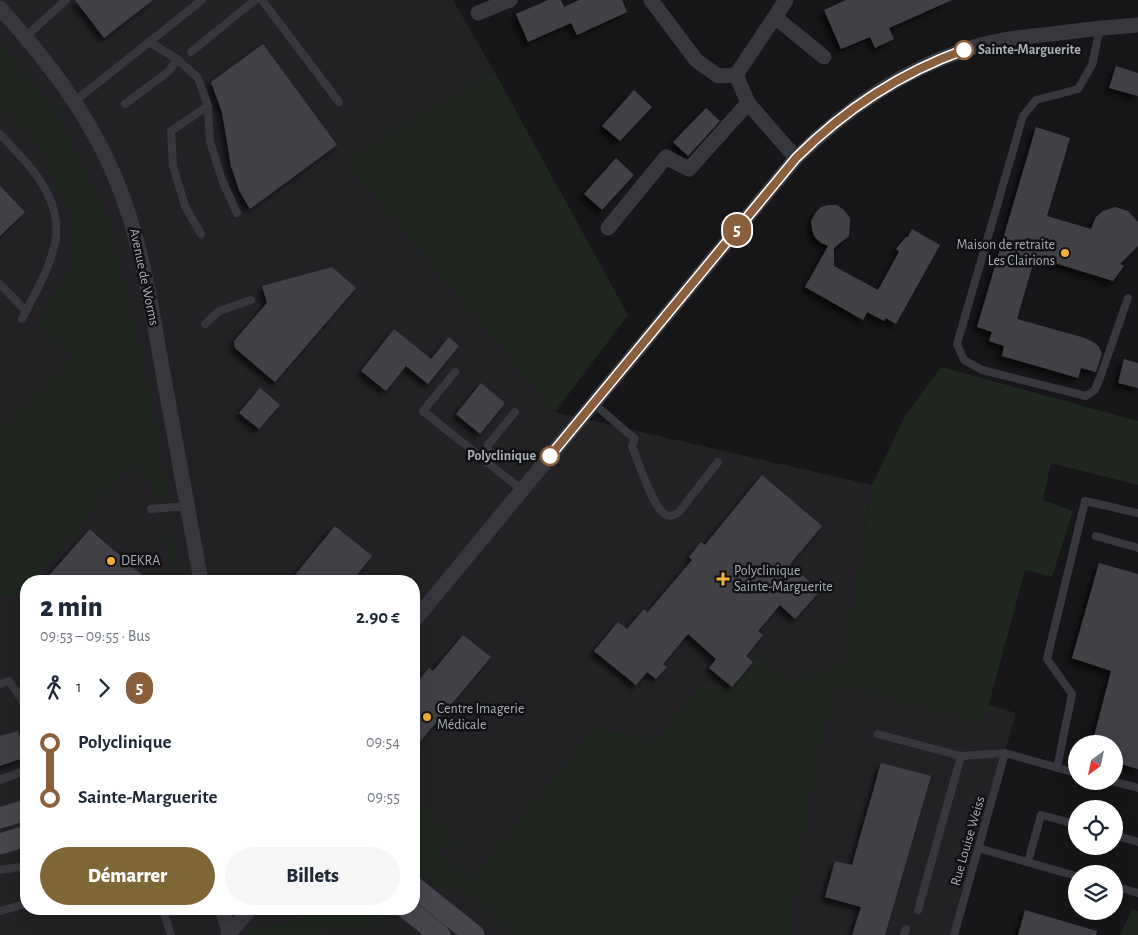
<!DOCTYPE html>
<html lang="fr">
<meta charset="utf-8">
<style>
:root{--surface:#fff;--page:#f6f6f7;--text:#1f2937;--muted:#747a83;--accent:#7e6636}
body{margin:0;font-family:"Alegreya Sans",sans-serif;background:var(--page);color:var(--text);height:100vh;display:flex;flex-direction:column;font-size:19px;white-space:nowrap}
*{box-sizing:border-box;margin:0}
p{font-size:16px;color:var(--muted)}
.icon{flex:none;width:28px;height:28px;fill:none;stroke:currentColor;stroke-width:2;stroke-linecap:round;stroke-linejoin:round}
.map{position:relative;flex:1;overflow:hidden}
.drawer{position:absolute;left:20px;top:575px;width:400px;height:340px;display:flex;flex-direction:column;background:var(--surface);border-radius:20px;box-shadow:0 5px 20px #0002}
.drawer>*{flex:none}
.badge{padding:0 10px;border-radius:16px;font-size:18px;line-height:32px}
.needle{width:32px;rotate:213deg}
.tools{position:absolute;left:1068px;top:735px;display:grid;gap:10px}
.tools a{display:grid;place-items:center;width:55px;height:55px;border-radius:50%;background:var(--surface);box-shadow:0 5px 20px #0002;font-size:25px}
.map>.badge{position:absolute;translate:-50% -50%;box-shadow:0 0 0 2px #fff}
.legs{display:flex;align-items:center;gap:8px;height:55px;padding:0 20px;font-size:16px}
.legs p{margin-inline-start:auto}
.head{display:flex;align-items:center;justify-content:space-between;height:85px;padding:0 20px}
h1{font-size:28px;font-weight:800;line-height:38px}
.cta{display:flex;gap:10px;margin-top:auto;padding:10px 20px}
.cta a{flex:1;height:58px;border-radius:30px;background:var(--accent);color:#fff;font-size:20px;font-weight:800;line-height:58px;text-align:center}
.cta a+a{background:var(--page);color:var(--text)}
ul{padding:0 20px;list-style:none}
li{display:flex;align-items:center;gap:18px;height:55px;font-size:19px}
li i{display:grid;place-items:center;width:8px;height:100%;margin:0 6px;background:currentColor}
li i::after{content:'';width:12px;height:12px;margin:-6px;border:4px solid;border-radius:50%;background:var(--surface)}
li p{margin-inline-start:auto}
li:first-child i{background:linear-gradient(#0000 50%,currentColor 0)}
li:last-child i{background:linear-gradient(currentColor 50%,#0000 0)}
.map>svg:first-child{display:block}
</style>
<div class="map">
<svg width="1138" height="935" viewBox="0 0 1138 935">
<defs>
<filter id="shadow"><feDropShadow dx="-4.5" dy="4.5" stdDeviation="2.5" flood-color="#0009"/></filter>
</defs>
<rect width="100%" height="100%" fill="#161618"/>
<path fill="#222225" fill-rule="evenodd" d="M 0,0 L 453,0 L 494,71 L 345,161 L 555,412 L 872,485 L 844,663 L 1016,713 L 953,935 L 0,935 ZM 26,581 L 414,581 L 414,909 L 26,909 Z"/>
<g fill="#1e261f">
<path d="M 0,44 L 57,113 L 107,217 L 128,298 L 155,423 L 167,496 L 166,499 L 155,496 L 153,483 L 131,464 L 84,517 L 82,524 L 33,581 L 26,581 L 26,590 L 19,599 L 0,595 L 0,432 L 73,358 L 37,325 L 72,265 L 72,217 L 37,143 L 0,105 Z"/>
<path d="M 494,71 L 628,315 L 555,412 L 345,161 Z"/>
<path d="M 941,367 L 1138,421 L 1138,485 L 1051,463 L 1043,500 L 1073,511 L 1052,577 L 1025,570 L 984,722 L 838,685 L 815,760 L 789,935 L 519,935 L 457,884 L 447,894 L 414,867 L 414,793 L 458,845 L 455,851 L 445,842 L 435,854 L 470,881 L 595,727 L 655,743 L 703,681 L 723,694 L 757,657 L 790,683 L 844,663 L 872,485 L 904,418 Z"/>
<path d="M 172,530 L 180,581 L 171,581 L 174,578 L 165,542 L 169,531 Z"/>
<path d="M 312,909 L 372,909 L 383,916 L 372,926 L 330,927 L 313,935 L 246,935 L 251,926 C 279,926 289,928 312,909 Z"/>
<path d="M 1132,909 L 1138,911 L 1138,935 L 1120,935 Z"/>
</g>
<g fill="#404145" filter="url(#shadow)">
<path d="M 75,0 L 153,0 L 104,38 Z"/>
<path d="M 548,0 L 561,0 L 564,7 L 579,0 L 622,0 L 627,12 L 577,35 L 571,23 L 528,42 L 516,14 Z"/>
<path d="M 846,0 L 952,0 L 889,28 L 894,39 L 875,48 L 870,37 L 841,49 L 824,10 Z"/>
<path d="M 263,44 L 337,145 L 250,209 L 239,190 L 231,166 L 222,112 L 211,82 Z"/>
<path d="M 1116,66 L 1138,73 L 1138,96 L 1109,88 Z"/>
<path d="M 634,90 L 652,107 L 620,141 L 602,126 Z"/>
<path d="M 706,108 L 720,121 L 688,156 L 673,142 Z"/>
<path d="M 1036,127 L 1070,138 L 1047,216 L 1091,229 L 1096,217 L 1103,211 L 1115,207 L 1128,211 L 1138,222 L 1138,246 L 1120,264 L 1124,266 L 1113,281 L 1035,257 L 1017,319 L 1085,338 L 1095,343 L 1099,347 L 1102,354 L 1096,372 L 1081,368 L 1078,378 L 1002,356 L 1004,346 L 989,341 L 992,332 L 977,327 Z"/>
<path d="M 616,158 L 634,175 L 602,210 L 584,194 Z"/>
<path d="M 0,186 L 25,212 L 0,236 Z"/>
<path d="M 828,205 L 837,205 L 844,210 L 850,218 L 850,223 L 849,236 L 834,248 L 834,266 L 878,290 L 899,252 L 896,249 L 906,237 L 908,237 L 912,229 L 940,245 L 896,324 L 886,318 L 884,321 L 867,312 L 863,320 L 805,287 L 828,246 L 821,243 L 814,236 L 812,229 L 811,221 L 816,212 L 821,207 Z"/>
<path d="M 332,267 L 356,288 L 275,382 L 235,348 L 234,341 L 267,303 L 262,286 Z"/>
<path d="M 394,329 L 431,359 L 449,337 L 459,346 L 428,384 L 406,366 L 386,391 L 361,371 Z"/>
<path d="M 1124,359 L 1138,363 L 1138,388 L 1118,383 Z"/>
<path d="M 481,383 L 505,403 L 480,434 L 456,414 Z"/>
<path d="M 260,388 L 280,405 L 259,429 L 239,413 Z"/>
<path d="M 762,475 L 822,526 L 790,564 L 820,591 L 795,619 L 780,605 L 758,631 L 763,635 L 746,656 L 753,662 L 732,687 L 709,668 L 716,659 L 688,634 L 663,664 L 667,667 L 656,679 L 647,672 L 636,685 L 594,651 L 618,622 L 627,629 L 644,609 L 648,612 L 692,560 L 689,557 L 701,542 L 705,545 Z"/>
<path d="M 335,526 L 372,556 L 352,581 L 290,581 Z"/>
<path d="M 90,529 L 95,534 L 149,581 L 44,581 Z"/>
<path d="M 1099,563 L 1138,574 L 1138,769 L 1114,762 L 1114,744 L 1092,744 L 1111,671 L 1072,658 Z"/>
<path d="M 463,635 L 491,657 L 414,749 L 414,686 L 429,668 L 433,671 Z"/>
<path d="M 18,731 L 26,757 L 0,766 L 0,736 Z"/>
<path d="M 881,763 L 931,776 L 885,935 L 852,935 L 861,907 L 825,897 L 835,861 L 852,865 Z"/>
<path d="M 1025,910 L 1097,931 L 1096,935 L 1018,935 Z"/>
</g>
<g fill="none" stroke-linecap="round" stroke-linejoin="round">
<g stroke="#37383d" stroke-width="8">
<path d="M 262,0 L 339,102"/>
<path d="M 1100,28 L 1092,65 L 1078,89 L 1036,100 L 1023,116 L 957,344 L 964,360 L 982,370 L 1086,396 L 1095,390 L 1101,375 L 1128,298"/>
<path d="M 25,37 L 66,0"/>
<path d="M 149,42 L 177,59 L 198,78 L 208,106 L 210,141 L 222,180 L 237,213"/>
<path d="M 191,52 L 255,0"/>
<path d="M 75,101 L 202,0"/>
<path d="M 125,104 L 169,71 L 177,59"/>
<path d="M 0,134 C 24,160 53,186 56,223 C 56,228 57,233 56,238 C 51,267 35,293 22,319"/>
<path d="M 201,234 L 185,206 L 173,166 L 171,131 L 208,106"/>
<path d="M 0,284 L 26,311"/>
<path d="M 205,324 L 219,311 L 251,300"/>
<path d="M 455,372 L 423,411 L 522,490"/>
<path d="M 593,403 L 635,439 L 632,446 C 639,463 650,499 662,512 C 667,517 673,517 679,512 L 718,462"/>
<path d="M 487,463 L 488,445 L 515,412"/>
<path d="M 151,509 L 187,506"/>
<path d="M 1096,536 L 1138,548"/>
<path d="M 0,684 L 9,681 L 26,706"/>
<path d="M 878,734 L 961,756 L 1005,753 L 1076,773"/>
<path d="M 1057,768 L 1072,694 L 1047,659 L 1085,501 L 1138,513"/>
<path d="M 0,780 L 24,771"/>
<path d="M 1111,781 L 1138,788"/>
<path d="M 1114,835 L 1138,842"/>
<path d="M 978,848 L 1076,876"/>
<path d="M 1028,862 L 1041,815 L 1076,824"/>
<path d="M 0,870 L 26,866"/>
<path d="M 1114,886 L 1138,893"/>
<path d="M 157,909 L 164,913 L 171,935"/>
<path d="M 918,910 L 961,756"/>
<path d="M 0,911 L 26,904"/>
<path d="M 904,935 L 906,929"/>
<path d="M 954,935 L 1005,753"/>
</g>
<g stroke="#37383d" stroke-width="15">
<path d="M 651,0 L 696,60 L 718,76 L 736,75 L 786,0"/>
<path d="M 0,8 C 41,53 79,101 105,155 C 137,220 149,291 161,362 C 175,435 188,508 201,581"/>
<path d="M 478,13 L 510,0"/>
<path d="M 775,17 L 824,57"/>
<path d="M 736,75 L 748,103 L 796,158"/>
<path d="M 608,228 L 666,157 L 689,169 L 748,103"/>
<path d="M 414,621 L 796,158 C 844,111 900,71 965,50 C 992,40 1022,37 1051,34 C 1080,30 1109,27 1138,25"/>
<path d="M 222,909 L 229,932"/>
<path d="M 228,935 L 250,909"/>
</g>
<g stroke="#45474d" stroke-width="21">
<path d="M 0,818 L 26,810"/>
<path d="M 0,844 L 26,836"/>
<path d="M 414,887 L 474,935"/>
<path d="M 407,909 L 440,935"/>
</g>
</g>
<g fill="none" stroke-linecap="round" stroke-linejoin="round">
<g stroke="#fff" stroke-width="11">
<path id="line-1" d="M 550,456 L 796,158 C 844,110 900,73 964,50"/>
</g>
<use href="#line-1" stroke="#8b5e3c" stroke-width="8"/>
</g>
<g fill="#fff" stroke="#8b5e3c" stroke-width="2.5">
<circle cx="964" cy="50" r="9"/>
<circle cx="550" cy="456" r="9"/>
</g>
<g fill="#f2b134" stroke="#111113" stroke-width="2">
<circle cx="1065" cy="253" r="5"/>
<circle cx="111" cy="561" r="5"/>
<path d="M720.5 571.5h5v5h5v5h-5v5h-5v-5h-5v-5h5z"/>
<circle cx="427" cy="717" r="5"/>
</g>
<g text-anchor="middle" dominant-baseline="central" stroke-width="5" stroke-linejoin="round" paint-order="stroke">
<g font-size="14" font-weight="bold" fill="#a8adb8" stroke="#111113" text-anchor="start">
<text x="978" y="50">Sainte-Marguerite</text>
<text x="536" y="456" text-anchor="end">Polyclinique</text>
</g>
<g font-size="14" fill="#a8adb8" stroke="#111113" text-anchor="start">
<text x="1055" y="245" text-anchor="end">Maison de retraite<tspan x="1055" dy="16">Les Clairions</tspan></text>
<text x="121" y="561">DEKRA</text>
<text x="734" y="571">Polyclinique<tspan x="734" dy="16">Sainte-Marguerite</tspan></text>
<text x="437" y="709">Centre Imagerie<tspan x="437" dy="16">Médicale</tspan></text>
</g>
<g font-size="14" fill="#a8adb8" stroke="#111113">
<text transform="translate(144 277) rotate(78)">Avenue de Worms</text>
<text transform="translate(968 841) rotate(-74)">Rue Louise Weiss</text>
</g>
</g>
</svg>
<div class="tools">
<a><svg class="needle" viewBox="-14 -14 28 28"><path d="M0-13l5 13h-10z" fill="#e53935"/><path d="M0 13l5-13h-10z" fill="#747a83"/></svg></a>
<a><svg class="icon" aria-label="locate" viewBox="0 0 24 24"><circle cx="12" cy="12" r="6"/><path d="M12 2v4M12 18v4M2 12h4M18 12h4"/></svg></a>
<a><svg class="icon" aria-label="layers" viewBox="0 0 24 24"><path d="M12 4l9 5-9 5-9-5zM3 14l9 5 9-5"/></svg></a>
</div>
<b class="badge" style="left:737px;top:230px;background:#8b5e3c;color:#fff">5</b>
<section class="drawer">
<div class="head"><div><h1>2 min</h1><p>09:53 – 09:55 · Bus</p></div><b>2.90 €</b></div>
<div class="legs"><svg class="icon" aria-label="walk" viewBox="0 0 24 24"><circle cx="13" cy="4" r="2"/><path d="M13 8l-2 6 4 7M11 14l-3 7M7 12l3-4h3l4 4"/></svg>1<svg class="icon" aria-label="forward" viewBox="0 0 24 24"><path d="M9 5l7 7-7 7"/></svg><b class="badge" style="background:#8b5e3c;color:#fff">5</b></div>
<ul>
<li><i style="color:#8b5e3c"></i><b>Polyclinique</b><p>09:54</p></li>
<li><i style="color:#8b5e3c"></i><b>Sainte-Marguerite</b><p>09:55</p></li>
</ul>
<div class="cta"><a>Démarrer</a><a>Billets</a></div>
</section>
</div>
